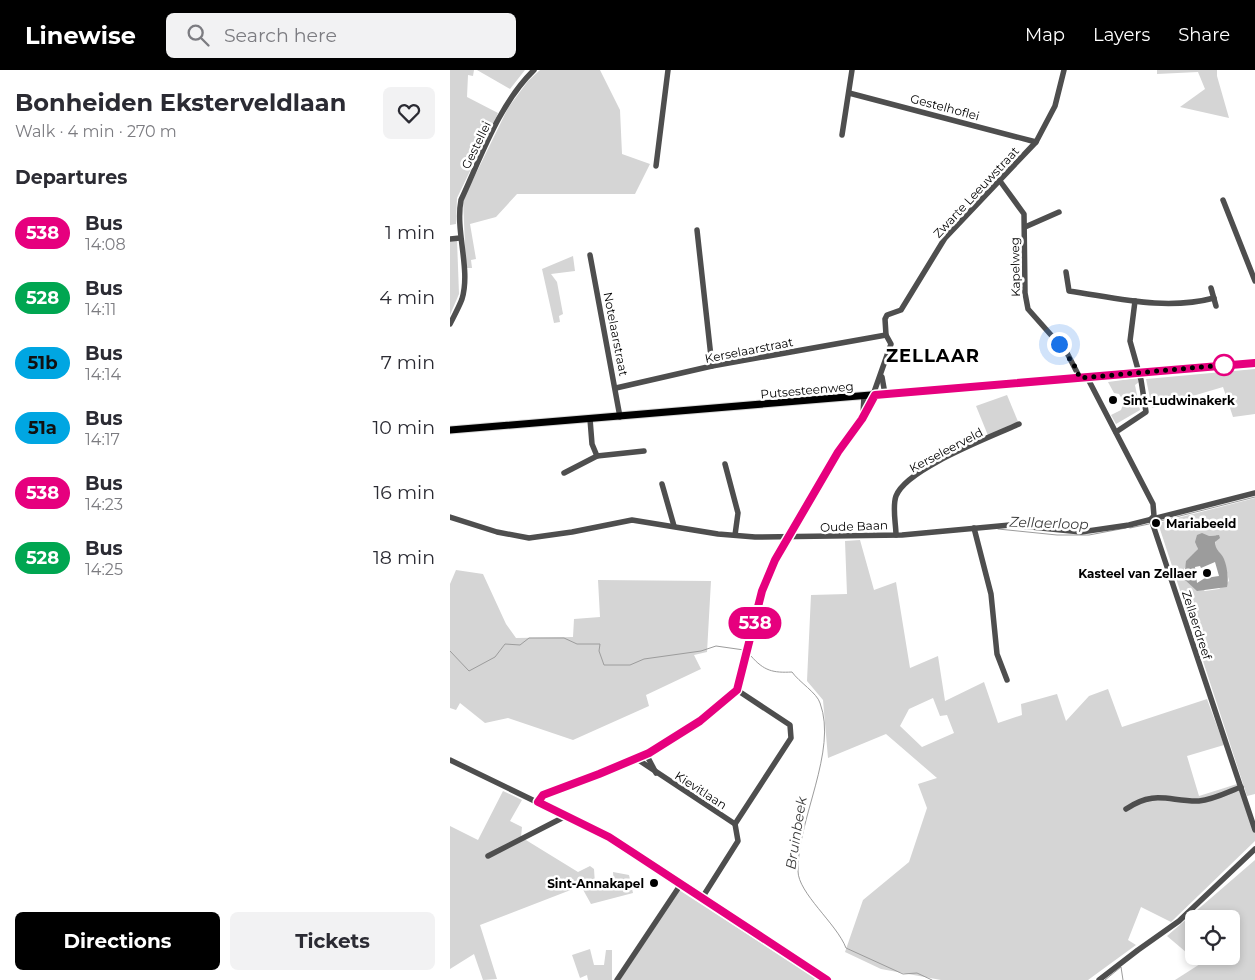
<!DOCTYPE html>
<meta charset="utf-8">
<style>
:root{--surface:#fff;--page:#f2f2f3;--text:#2b2b33;--muted:#7c7c81;--accent:#000}
body{margin:0;font-family:Montserrat,sans-serif;background:var(--page);color:var(--text);height:100vh;display:flex;flex-direction:column;font-size:19px;white-space:nowrap}
*{box-sizing:border-box;margin:0}
p{font-size:16px;color:var(--muted)}
.icon{flex:none;width:28px;height:28px;fill:none;stroke:currentColor;stroke-width:2;stroke-linecap:round;stroke-linejoin:round}
.map{position:relative;flex:1;overflow:hidden}
.drawer{display:flex;flex-direction:column;background:var(--surface);width:450px}
.drawer>*{flex:none}
.badge{padding:0 10px;border-radius:16px;font-size:18px;line-height:32px}
.buttons{position:absolute;left:735px;top:840px;display:grid;gap:10px}
.buttons a{display:grid;place-items:center;width:55px;height:55px;border-radius:8px;background:var(--surface);box-shadow:0 2px 8px #0003;font-size:25px}
.you{position:absolute;width:25px;height:25px;margin:-12px;border:4px solid #fff;border-radius:50%;background:#1a73e8;box-shadow:0 0 0 8px #1a73e833}
.map>.badge{position:absolute;translate:-50% -50%;box-shadow:0 0 0 2px #fff}
h2{padding:0 15px;font-size:19px;line-height:45px}
.round{display:grid;place-items:center;flex:none;width:52px;height:52px;border-radius:8px;background:var(--page)}
.headline{display:flex;align-items:center;justify-content:space-between;height:85px;padding:0 15px}
h1{font-size:24px;font-weight:700;line-height:38px}
.action{display:flex;gap:10px;margin-top:auto;padding:10px 15px}
.action a{flex:1;height:58px;border-radius:8px;background:var(--accent);color:#fff;font-size:20px;font-weight:700;line-height:58px;text-align:center}
.action a+a{background:var(--page);color:var(--text)}
ul{padding:0;list-style:none}
li{display:flex;align-items:center;gap:15px;height:65px;padding:0 15px}
li div{flex:1}
li b{display:block;font-size:19px}
li em{font-style:normal}
li .badge{min-width:55px;font-weight:700;text-align:center}
header{display:flex;align-items:center;gap:30px;box-sizing:border-box;height:70px;padding:0 25px;background:var(--accent);color:#fff}
header strong{font-size:24px}
nav{display:flex;gap:28px;margin-inline-start:auto;font-size:18px}
.search{width:350px;height:45px;background:var(--page);display:flex;align-items:center;gap:12px;box-sizing:border-box;padding:0 18px;border-radius:8px;color:var(--muted);font-size:19px}
main{display:flex;flex:1;min-height:0}
.map>svg:first-child{display:block}
</style>
<header>
<strong>Linewise</strong>
<div class="search"><svg class="icon" aria-label="search" viewBox="0 0 24 24"><circle cx="10" cy="10" r="6"/><path d="M15 15l6 6"/></svg>Search here</div>
<nav><a>Map</a><a>Layers</a><a>Share</a></nav>
</header>
<main>
<section class="drawer">
<div class="headline"><div><h1>Bonheiden Eksterveldlaan</h1><p>Walk · 4 min · 270 m</p></div><a class="round"><svg class="icon" aria-label="heart" viewBox="0 0 24 24"><path d="M12 20l-8-8c-3-5 5-10 8-4 3-6 11-1 8 4z"/></svg></a></div>
<h2>Departures</h2>
<ul>
<li><span class="badge" style="background:#e6007e;color:#fff">538</span><div><b>Bus</b><p>14:08</p></div><em>1 min</em></li>
<li><span class="badge" style="background:#00a651;color:#fff">528</span><div><b>Bus</b><p>14:11</p></div><em>4 min</em></li>
<li><span class="badge" style="background:#00a6e2;color:#111">51b</span><div><b>Bus</b><p>14:14</p></div><em>7 min</em></li>
<li><span class="badge" style="background:#00a6e2;color:#111">51a</span><div><b>Bus</b><p>14:17</p></div><em>10 min</em></li>
<li><span class="badge" style="background:#e6007e;color:#fff">538</span><div><b>Bus</b><p>14:23</p></div><em>16 min</em></li>
<li><span class="badge" style="background:#00a651;color:#fff">528</span><div><b>Bus</b><p>14:25</p></div><em>18 min</em></li>
</ul>
<div class="action"><a>Directions</a><a>Tickets</a></div>
</section>
<div class="map">
<svg width="805" height="910" viewBox="0 0 805 910">
<rect width="100%" height="100%" fill="#fff"/>
<g fill="#d5d5d5" fill-rule="evenodd">
<path d="M 0,0 L 24,0 L 23,6 L 18,5 L 17,27 L 48,43 L 39,64 L 34,62 L 15,96 L 21,99 L 7,128 L 6,154 L 0,155 Z"/>
<path d="M 27,0 L 75,0 L 60,19 Z"/>
<path d="M 90,0 L 150,0 L 170,40 L 172,84 L 200,94 L 185,124 L 67,124 L 46,147 L 20,154 L 26,189 L 21,190 L 22,198 L 16,198 L 13,130 L 58,38 L 78,11 Z"/>
<path d="M 707,0 L 767,0 L 767,6 L 779,48 L 730,37 L 755,19 L 748,2 L 707,4 Z"/>
<path d="M 7,170 L 9,224 L 0,245 L 0,171 Z"/>
<path d="M 123,186 L 125,201 L 101,204 L 107,212 L 113,244 L 109,246 L 110,252 L 104,253 L 92,199 Z"/>
<path d="M 805,299 L 805,344 L 783,347 L 773,317 L 702,338 L 696,309 Z"/>
<path d="M 688,308 L 689,312 L 685,315 L 690,340 L 666,354 L 661,345 L 671,340 L 674,332 L 669,324 L 664,323 L 658,312 Z"/>
<path d="M 557,325 L 569,354 L 539,368 L 526,336 Z"/>
<path d="M 805,428 L 805,724 L 797,726 L 708,453 ZM 766,465 L 765,476 L 774,490 L 779,511 L 769,519 L 755,521 L 735,506 L 734,499 L 748,479 L 747,476 L 759,466 Z"/>
<path d="M 410,470 L 424,520 L 446,512 L 460,598 L 488,586 L 495,631 L 534,612 L 548,653 L 572,645 L 571,634 L 607,624 L 616,651 L 639,626 L 658,619 L 672,657 L 757,629 L 774,675 L 737,686 L 749,726 L 787,714 L 805,761 L 805,771 L 721,852 L 691,837 L 678,870 L 686,875 L 638,910 L 491,910 L 431,899 L 395,882 L 413,830 L 459,792 L 477,738 L 468,714 L 487,708 L 436,664 L 378,688 L 373,630 L 357,611 L 361,525 L 397,524 L 395,471 ZM 483,628 L 490,646 L 497,645 L 504,663 L 472,677 L 450,656 L 459,639 Z"/>
<path d="M 6,500 L 33,504 L 56,554 L 66,568 L 123,567 L 124,549 L 150,547 L 148,510 L 261,511 L 257,582 L 244,585 L 251,599 L 196,625 L 199,636 L 123,670 L 58,648 L 35,653 L 10,633 L 6,640 L 0,638 L 0,514 Z"/>
<path d="M 53,721 L 72,730 L 60,751 L 72,757 L 71,767 L 128,802 L 140,796 L 144,799 L 145,814 L 164,814 L 163,802 L 179,805 L 183,823 L 141,834 L 131,816 L 30,855 L 47,909 L 33,910 L 24,884 L 0,899 L 0,756 L 28,770 Z"/>
<path d="M 805,790 L 805,910 L 725,910 L 750,894 L 717,866 ZM 744,849 L 781,849 L 781,886 L 744,886 Z"/>
<path d="M 229,820 L 365,908 L 364,910 L 170,910 Z"/>
<path d="M 140,879 L 144,895 L 154,895 L 156,880 L 162,880 L 162,910 L 138,910 L 137,905 L 130,908 L 122,885 Z"/>
</g>
<path fill="#9c9c9c" fill-rule="evenodd" d="M 752,463 L 759,466 L 769,465 L 770,468 L 765,472 C 765,480 771,482 774,489 C 777,496 779,510 777,517 L 747,521 L 734,509 L 736,491 L 748,479 L 745,472 L 747,465 ZM 765,492 L 769,506 L 755,508 L 747,513 L 745,497 L 750,496 L 751,498 Z"/>
<g fill="none" stroke-linecap="round" stroke-linejoin="round">
<g stroke="#9c9c9c" stroke-width="1">
<path d="M 706,452 L 805,427"/>
<path d="M 680,458 L 699,454"/>
<path d="M 548,459 L 607,465 L 639,465 L 676,458"/>
<path d="M 0,581 L 19,601 L 45,587 L 55,574 L 70,575 L 79,568 L 114,568 L 127,574 L 150,574 L 149,581 L 154,595 L 180,595 L 194,589 L 251,581 L 266,576 L 294,580"/>
<path d="M 301,586 C 314,601 323,603 342,602 C 349,612 367,623 370,633 C 388,681 347,750 348,801 C 348,823 387,854 396,878 L 453,904 L 467,903 L 482,910"/>
<path d="M 655,910 L 671,897 L 673,910"/>
</g>
<g stroke="#dbdbdb" stroke-width="9">
<path id="major" d="M 0,360 L 805,293"/>
</g>
<g stroke="#4e4e4e" stroke-width="5.5">
<path d="M 399,23 L 586,72"/>
<path d="M 392,65 L 402,0"/>
<path d="M 206,96 L 218,0"/>
<path d="M 550,111 L 574,144 L 575,223 L 578,239 L 617,283 L 630,308"/>
<path d="M 773,130 L 805,211"/>
<path d="M 575,157 L 609,142"/>
<path d="M 247,160 L 262,296"/>
<path d="M 0,169 L 10,168"/>
<path d="M 140,185 L 170,347"/>
<path d="M 616,202 L 619,221 C 667,228 715,241 764,228"/>
<path d="M 761,218 L 766,236"/>
<path d="M 0,254 C 4,246 9,237 12,229 C 21,199 5,162 11,130 C 31,87 49,34 84,0"/>
<path d="M 432,307 L 435,324"/>
<path d="M 637,307 L 703,434 L 704,446 L 701,449 L 805,760"/>
<path d="M 166,318 L 262,296 L 436,265"/>
<path d="M 423,325 L 441,274 L 436,265 L 435,249 L 437,245 L 451,240 L 495,168 L 586,72 L 605,36 L 614,0"/>
<path d="M 413,345 L 414,326"/>
<path d="M 140,349 L 142,374 L 147,386"/>
<path d="M 666,362 L 696,342 L 691,310 L 680,271 L 685,231"/>
<path d="M 275,394 L 288,443 L 285,465"/>
<path d="M 114,403 L 147,386 L 194,381"/>
<path d="M 212,414 L 224,456"/>
<path d="M 0,447 L 47,462 L 79,468 L 122,462 L 182,450 L 268,464 L 305,467 L 452,465 L 560,455 L 631,462 L 679,455 L 805,423"/>
<path d="M 524,458 L 541,524 L 547,584 L 557,610"/>
<path d="M 446,465 C 446,454 442,437 446,426 C 457,398 541,367 569,354"/>
<path d="M 196,684 L 206,703"/>
<path d="M 187,689 L 285,754"/>
<path d="M 0,690 L 159,767 L 377,910"/>
<path d="M 88,732 L 95,723 L 149,704 L 199,683 L 250,651 L 287,620 L 312,521 L 325,490 L 388,382 L 412,349 L 425,325"/>
<path d="M 676,739 C 705,719 720,732 749,731 C 763,730 778,722 791,717"/>
<path d="M 38,786 L 116,746"/>
<path d="M 252,828 L 288,771 L 285,754 L 341,668 L 340,655 L 287,620"/>
<path d="M 167,910 L 231,814"/>
<path d="M 649,910 L 688,880 L 729,851 L 805,779"/>
</g>
<use href="#major" stroke="#000" stroke-width="7"/>
</g>
<g fill="none" stroke-linecap="round" stroke-linejoin="round">
<g stroke="#fff" stroke-width="11">
<path id="line" d="M 377,910 L 182,782 L 159,767 L 88,732 L 93,725 L 149,704 L 199,683 L 250,651 L 287,620 L 312,521 L 325,490 L 388,382 L 412,349 L 425,325 L 805,293"/>
</g>
<use href="#line" stroke="#e6007e" stroke-width="8"/>
<path stroke="#000" stroke-width="5" stroke-dasharray="0 9" d="M 609,274 L 624,295 L 630,308 L 774,295"/>
</g>
<circle fill="#fff" stroke="#e6007e" stroke-width="2.5" cx="774" cy="295" r="10"/>
<g fill="#000" stroke="#fff" stroke-width="2">
<circle cx="663" cy="330" r="5"/>
<circle cx="706" cy="453" r="5"/>
<circle cx="757" cy="503" r="5"/>
<circle cx="204" cy="813" r="5"/>
</g>
<g text-anchor="middle" dominant-baseline="central" stroke-width="5" stroke-linejoin="round" paint-order="stroke">
<g font-size="12" fill="#000" stroke="#fff">
<text transform="translate(495 37) rotate(15)">Gestelhoflei</text>
<text transform="translate(26 75) rotate(-64)">Gestellei</text>
<text transform="translate(526 122) rotate(-47)">Zwarte Leeuwstraat</text>
<text transform="translate(565 197) rotate(-91)">Kapelweg</text>
<text transform="translate(166 264) rotate(79)">Notelaarstraat</text>
<text transform="translate(299 280) rotate(-11)">Kerselaarstraat</text>
<text transform="translate(357 320) rotate(-5)">Putsesteenweg</text>
<text transform="translate(496 380) rotate(-28)">Kerseleerveld</text>
<text transform="translate(404 456) rotate(-2)">Oude Baan</text>
<text transform="translate(747 555) rotate(72)">Zellaerdreef</text>
<text transform="translate(251 720) rotate(33)">Kievitlaan</text>
</g>
<g font-size="12" font-weight="bold" fill="#000" stroke="#fff" text-anchor="start">
<text x="673" y="330">Sint-Ludwinakerk</text>
<text x="716" y="453">Mariabeeld</text>
<text x="747" y="503" text-anchor="end">Kasteel van Zellaer</text>
<text x="194" y="813" text-anchor="end">Sint-Annakapel</text>
</g>
<g font-size="14" font-style="italic" fill="#3d3d3d" stroke="#fff">
<text transform="translate(599 453) rotate(2)">Zellaerloop</text>
<text transform="translate(346 763) rotate(-81)">Bruinbeek</text>
</g>
<g font-size="18" font-weight="bold" letter-spacing="1" fill="#000" stroke="#fff">
<text x="483" y="286">ZELLAAR</text>
</g>
</g>
</svg>
<div class="buttons">
<a><svg class="icon" aria-label="locate" viewBox="0 0 24 24"><circle cx="12" cy="12" r="6"/><path d="M12 2v4M12 18v4M2 12h4M18 12h4"/></svg></a>
</div>
<div class="you" style="left:609px;top:274px"></div>
<b class="badge" style="left:305px;top:553px;background:#e6007e;color:#fff">538</b>
</div>
</main>
